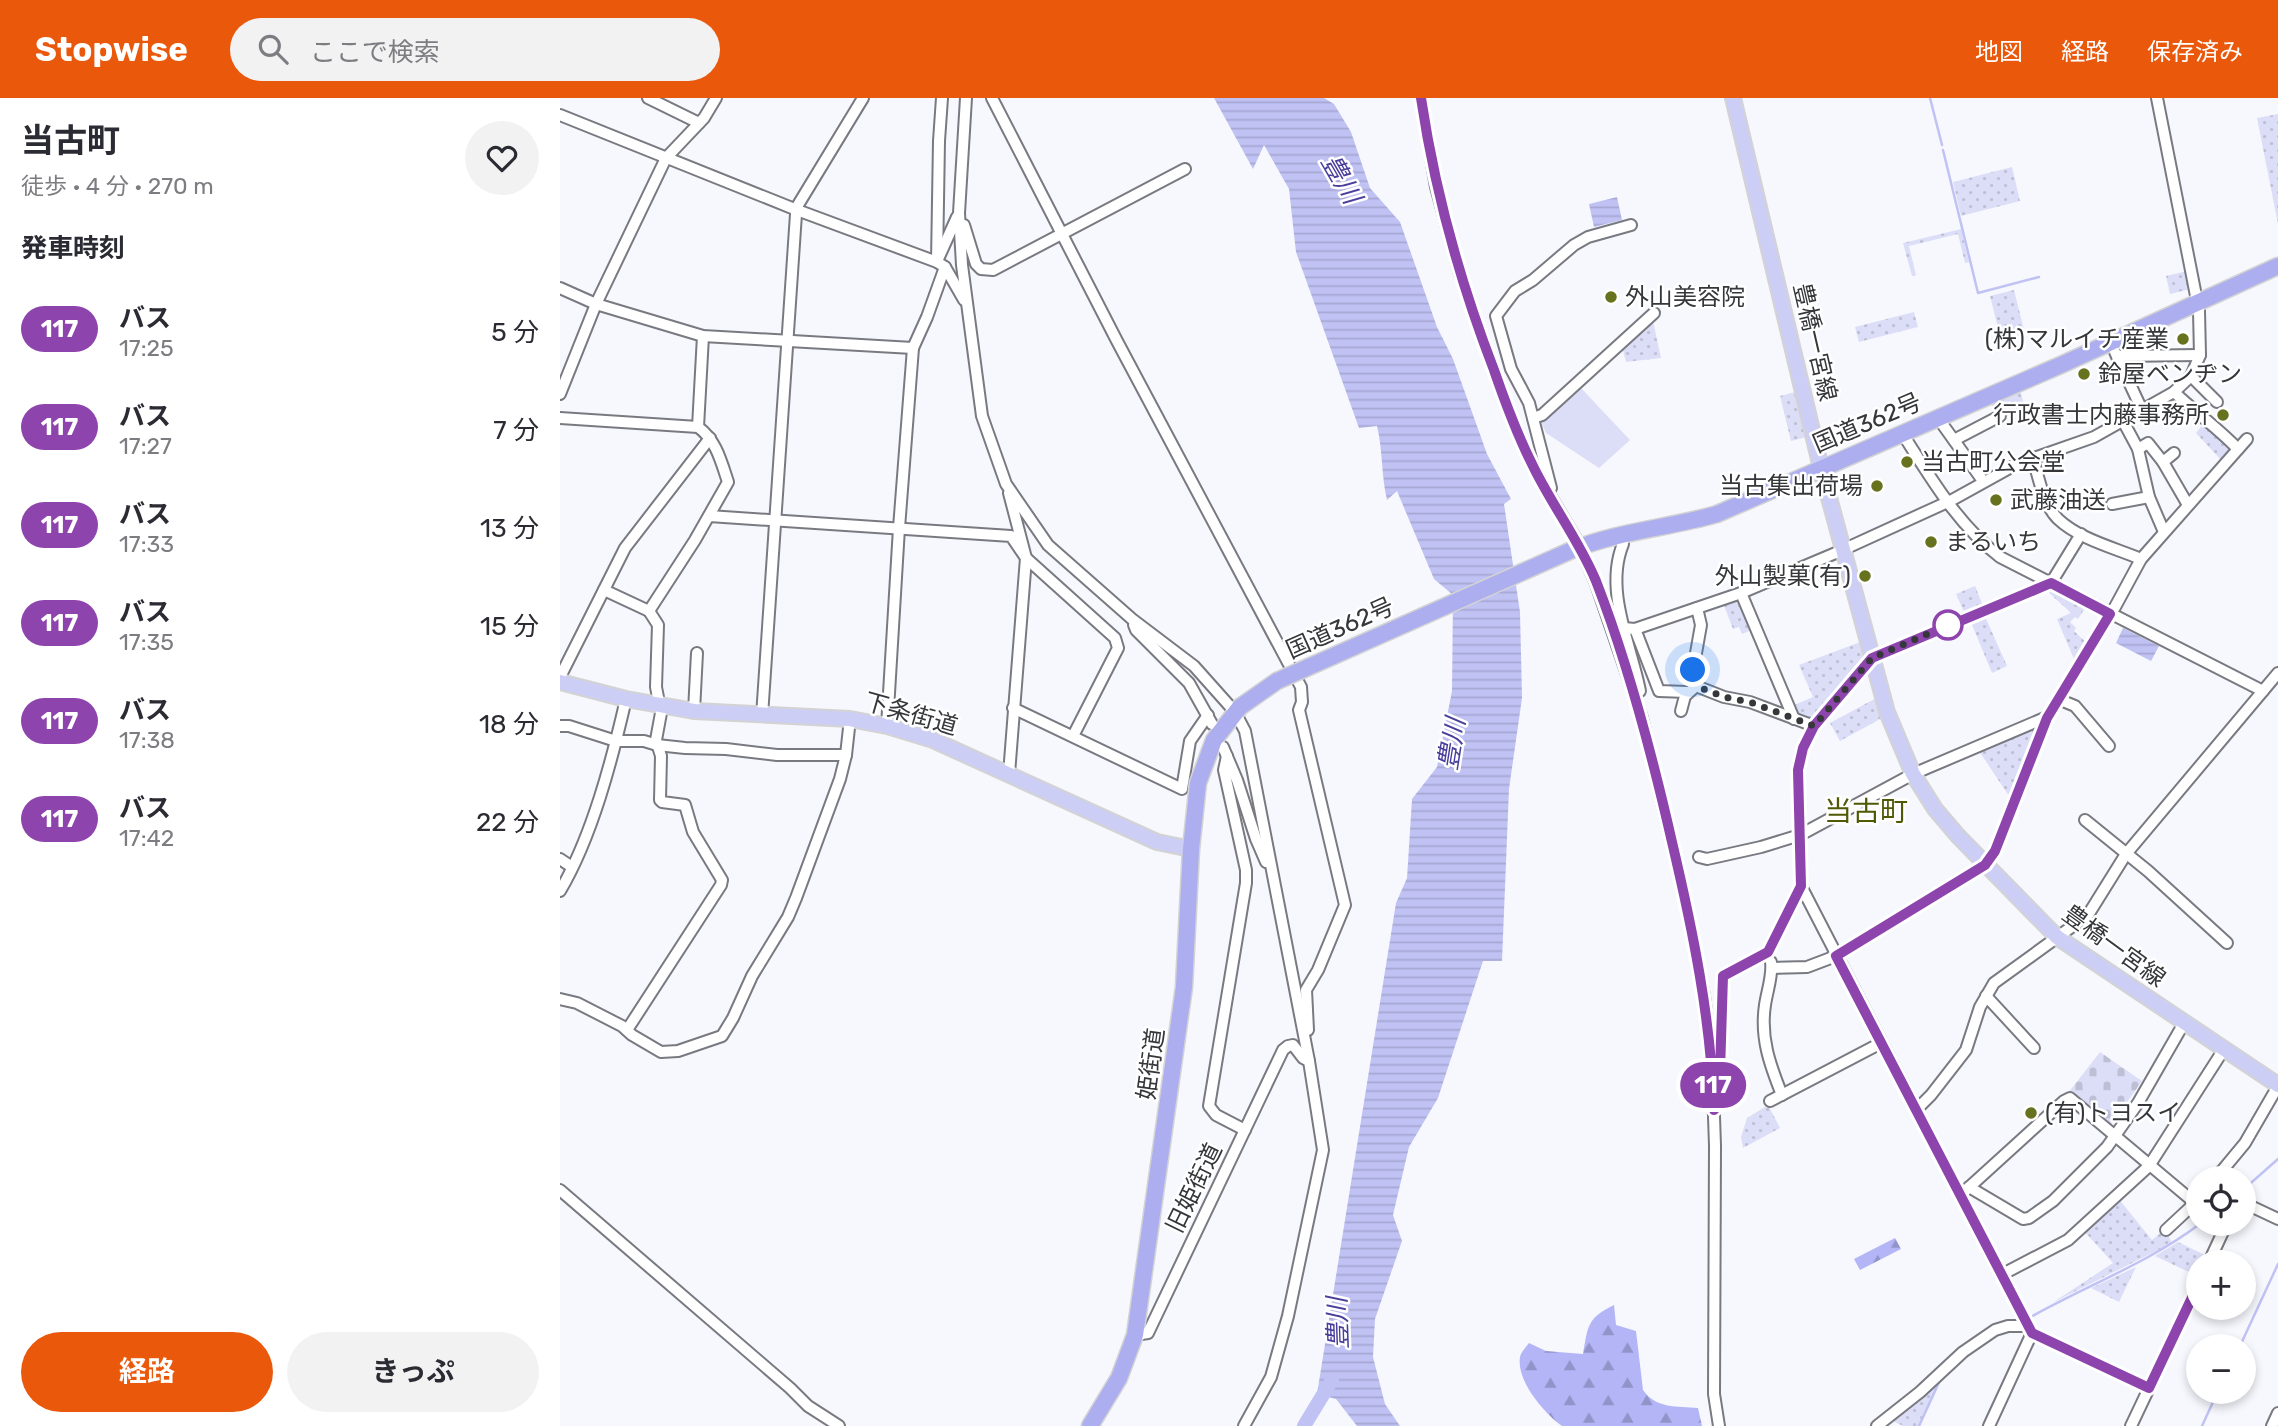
<!DOCTYPE html>
<html lang="ja">
<meta charset="utf-8">
<style>
:root{--surface:#fff;--page:#f2f2f3;--text:#2b2b33;--muted:#7c7c81;--accent:#ea580c}
body{margin:0;font-family:Rubik,"Noto Sans JP",sans-serif;background:var(--page);color:var(--text);height:100vh;display:flex;flex-direction:column;font-size:26px;white-space:nowrap}
*{box-sizing:border-box;margin:0}
p{font-size:23px;color:var(--muted)}
.icon{flex:none;width:38px;height:38px;fill:none;stroke:currentColor;stroke-width:2;stroke-linecap:round;stroke-linejoin:round}
.map{position:relative;flex:1;overflow:hidden}
.drawer{display:flex;flex-direction:column;background:var(--surface);width:560px}
.drawer>*{flex:none}
.badge{padding:0 14px;border-radius:23px;font-size:24px;line-height:46px}
.tools{position:absolute;left:1626px;top:1068px;display:grid;gap:14px}
.tools a{display:grid;place-items:center;width:70px;height:70px;border-radius:50%;background:var(--surface);box-shadow:0 4px 10px #0003;font-size:35px}
.you{position:absolute;width:35px;height:35px;margin:-18px;border:5px solid #fff;border-radius:50%;background:#1a73e8;box-shadow:0 0 0 10px #1a73e833}
.map>.badge{position:absolute;translate:-50% -50%;box-shadow:0 0 0 4px #fff}
h2{padding:0 21px;font-size:26px;line-height:63px}
.round{display:grid;place-items:center;flex:none;width:74px;height:74px;border-radius:37px;background:var(--page)}
.headline{display:flex;align-items:center;justify-content:space-between;height:119px;padding:0 21px}
h1{font-size:33px;font-weight:700;line-height:52px}
.action{display:flex;gap:14px;margin-top:auto;padding:14px 21px}
.action a{flex:1;height:80px;border-radius:42px;background:var(--accent);color:#fff;font-size:28px;font-weight:700;line-height:80px;text-align:center}
.action a+a{background:var(--page);color:var(--text)}
ul{padding:0;list-style:none}
li{display:flex;align-items:center;gap:21px;height:98px;padding:0 21px}
li div{flex:1}
li b{display:block;font-size:26px}
li em{font-style:normal}
li .badge{min-width:77px;font-weight:700;text-align:center}
header{display:flex;align-items:center;gap:42px;box-sizing:border-box;height:98px;padding:0 35px;background:var(--accent);color:#fff}
header strong{font-size:33px}
nav{display:flex;gap:38px;margin-inline-start:auto;font-size:24px}
.search{width:490px;height:63px;background:var(--page);display:flex;align-items:center;gap:18px;box-sizing:border-box;padding:0 24px;border-radius:38px;color:var(--muted);font-size:26px}
main{display:flex;flex:1;min-height:0}
.map>svg:first-child{display:block}
</style>
<header>
<strong>Stopwise</strong>
<div class="search"><svg class="icon" aria-label="search" viewBox="0 0 24 24"><circle cx="10" cy="10" r="6"/><path d="M15 15l6 6"/></svg>ここで検索</div>
<nav><a>地図</a><a>経路</a><a>保存済み</a></nav>
</header>
<main>
<section class="drawer">
<div class="headline"><div><h1>当古町</h1><p>徒歩 · 4 分 · 270 m</p></div><a class="round"><svg class="icon" aria-label="heart" viewBox="0 0 24 24"><path d="M12 20l-8-8c-3-5 5-10 8-4 3-6 11-1 8 4z"/></svg></a></div>
<h2>発車時刻</h2>
<ul>
<li><span class="badge" style="background:#8e44ad;color:#fff">117</span><div><b>バス</b><p>17:25</p></div><em>5 分</em></li>
<li><span class="badge" style="background:#8e44ad;color:#fff">117</span><div><b>バス</b><p>17:27</p></div><em>7 分</em></li>
<li><span class="badge" style="background:#8e44ad;color:#fff">117</span><div><b>バス</b><p>17:33</p></div><em>13 分</em></li>
<li><span class="badge" style="background:#8e44ad;color:#fff">117</span><div><b>バス</b><p>17:35</p></div><em>15 分</em></li>
<li><span class="badge" style="background:#8e44ad;color:#fff">117</span><div><b>バス</b><p>17:38</p></div><em>18 分</em></li>
<li><span class="badge" style="background:#8e44ad;color:#fff">117</span><div><b>バス</b><p>17:42</p></div><em>22 分</em></li>
</ul>
<div class="action"><a>経路</a><a>きっぷ</a></div>
</section>
<div class="map">
<svg width="1718" height="1328" viewBox="0 0 1718 1328">
<defs>
<pattern id="grass-dots" width="8" height="8" patternUnits="userSpaceOnUse" patternTransform="scale(1.75)"><rect width="8" height="8" fill="#dcdef8"/><path d="M2 2h.1M6 6h.1" fill="none" stroke="#bdbfd5" stroke-width="1.8" stroke-linecap="round"/></pattern>
<pattern id="forest-firs" width="22" height="20" patternUnits="userSpaceOnUse" patternTransform="scale(1.75)"><rect width="22" height="20" fill="#b3b5f7"/><path d="M5 1l3.5 6h-7zM16 11l3.5 6h-7z" fill="#9294c9"/></pattern>
<pattern id="cemetery-stones" width="16" height="16" patternUnits="userSpaceOnUse" patternTransform="scale(1.75)"><rect width="16" height="16" fill="#dcdef8"/><path d="M2 7V4a2 2 0 0 1 4 0v3zM10 15v-3a2 2 0 0 1 4 0v3z" fill="#bdbfd5"/></pattern>
<pattern id="water-rules" width="6" height="5" patternUnits="userSpaceOnUse" patternTransform="scale(1.75)"><rect width="6" height="5" fill="#c0c2f4"/><path d="M0 2.5h6" fill="none" stroke="#a6a7d2"/></pattern>
</defs>
<rect width="100%" height="100%" fill="#f7f8fe"/>
<g fill="url(#grass-dots)">
<path d="M 1718,16 L 1718,126 L 1697,20 Z"/>
<path d="M 1452,69 L 1460,103 L 1401,118 L 1393,84 Z"/>
<path d="M 1401,131 L 1409,164 L 1405,165 L 1398,136 L 1349,148 L 1356,177 L 1352,178 L 1343,145 Z"/>
<path d="M 1627,173 L 1630,191 L 1610,196 L 1606,178 Z"/>
<path d="M 1454,192 L 1465,236 L 1441,242 L 1430,198 Z"/>
<path d="M 1354,214 L 1358,229 L 1299,244 L 1295,229 Z"/>
<path d="M 1093,223 L 1101,260 L 1066,264 L 1062,249 Z"/>
<path d="M 1239,293 L 1247,339 L 1231,343 L 1220,298 Z"/>
<path d="M 1460,293 L 1466,313 L 1443,319 L 1434,315 L 1431,305 Z"/>
<path d="M 1644,325 L 1672,349 L 1661,362 L 1636,335 Z"/>
<path d="M 1415,488 L 1423,508 L 1405,516 L 1396,496 Z"/>
<path d="M 1490,488 L 1527,507 L 1518,521 L 1515,519 L 1510,524 L 1516,530 L 1514,533 L 1528,546 L 1516,566 L 1497,521 L 1511,515 L 1484,490 Z"/>
<path d="M 1180,499 L 1194,531 L 1182,536 L 1179,529 L 1173,531 L 1163,505 Z"/>
<path d="M 1424,516 L 1447,568 L 1432,575 L 1410,522 Z"/>
<path d="M 1303,543 L 1308,559 L 1254,622 L 1236,618 L 1232,608 L 1253,599 L 1239,567 Z"/>
<path d="M 1318,599 L 1324,619 L 1280,643 L 1270,625 Z"/>
<path d="M 1480,627 L 1451,701 L 1419,653 Z"/>
<path d="M 1208,1007 L 1220,1030 L 1183,1050 L 1181,1039 L 1187,1020 Z"/>
<path d="M 1558,1100 L 1592,1142 L 1605,1131 L 1612,1145 L 1492,1205 L 1553,1165 L 1523,1132 Z"/>
<path d="M 1618,1144 L 1647,1158 L 1644,1164 L 1638,1164 L 1637,1178 L 1595,1158 Z"/>
<path d="M 1576,1169 L 1559,1204 L 1531,1190 Z"/>
<path d="M 1383,1275 L 1358,1328 L 1343,1328 L 1329,1321 Z"/>
</g>
<g fill="url(#forest-firs)">
<path d="M 1335,1140 L 1341,1151 L 1300,1172 L 1294,1161 Z"/>
<path d="M 1054,1207 L 1056,1227 L 1076,1233 L 1083,1292 C 1096,1311 1117,1308 1138,1310 L 1142,1328 L 1002,1328 C 985,1316 956,1283 960,1259 C 961,1254 966,1249 969,1245 L 986,1253 L 1023,1256 C 1028,1228 1027,1220 1054,1207 Z"/>
</g>
<path fill="url(#cemetery-stones)" d="M 1540,954 L 1582,983 L 1551,1027 L 1508,995 Z"/>
<path fill="#dcdef8" d="M 1019,288 L 1070,342 L 1039,370 L 986,335 L 982,326 L 983,320 Z"/>
<g fill="url(#water-rules)">
<path d="M 654,0 L 764,0 L 774,6 L 791,34 L 810,90 L 840,124 L 877,229 L 893,261 L 927,356 L 951,401 L 944,406 L 960,514 L 962,600 L 949,691 L 942,863 L 923,863 L 878,1000 L 849,1049 L 833,1117 L 842,1143 L 815,1221 L 813,1259 L 825,1306 L 840,1328 L 797,1328 L 776,1301 L 757,1296 L 836,805 L 847,780 L 852,701 L 877,669 L 892,593 L 893,497 L 874,481 L 837,393 L 827,402 C 821,377 823,353 817,328 L 799,330 L 736,154 L 729,91 L 704,47 L 693,71 Z"/>
<path d="M 1057,99 L 1062,122 L 1034,129 L 1029,106 Z"/>
<path d="M 1563,530 L 1599,548 L 1591,563 L 1556,545 Z"/>
</g>
<g fill="none" stroke-linecap="round" stroke-linejoin="round">
<g stroke="#c0c2f4" stroke-width="2.5">
<path d="M 1370,0 L 1382,47"/>
<path d="M 1383,52 L 1418,195 L 1479,179"/>
<path d="M 1684,1091 L 1718,1061"/>
<path d="M 1469,1220 C 1525,1188 1589,1165 1641,1125"/>
<path d="M 1680,1248 L 1718,1166"/>
<path d="M 1359,1328 L 1381,1280"/>
<path d="M 1642,1328 L 1658,1293"/>
</g>
<path stroke="#c0c2f4" stroke-width="14" d="M 744,1328 L 772,1282"/>
<g stroke="#797a81" stroke-width="14">
<g id="minor">
<path d="M 88,0 L 139,25"/>
<path d="M 406,0 L 399,115 L 402,167 L 422,318 L 446,386 L 488,447 L 572,521 L 634,568 L 675,614 L 685,633 L 749,963 L 763,1052 L 728,1218 L 711,1279 L 684,1328"/>
<path d="M 432,0 L 557,243 L 741,589 L 742,604 L 739,612 L 785,807 L 758,872 L 746,892 L 748,932"/>
<path d="M 861,0 L 876,89 L 900,176 L 948,311 L 972,367 L 1016,441 L 1035,483 L 1082,620 L 1127,809 L 1144,898 L 1152,959 L 1155,1048 L 1154,1296 L 1159,1328"/>
<path d="M 0,17 L 237,112 L 377,164 L 385,169 L 404,202"/>
<path d="M 404,127 L 416,166 L 421,171 L 433,172 L 625,71"/>
<path d="M 378,161 L 397,119"/>
<path d="M 377,164 L 379,43 L 382,0"/>
<path d="M 0,190 L 36,206 L 143,238 L 353,250"/>
<path d="M 1555,254 L 1582,312"/>
<path d="M 1557,258 L 1640,257"/>
<path d="M 1631,278 L 1657,304"/>
<path d="M 1614,294 C 1635,314 1658,330 1678,351"/>
<path d="M 0,296 L 36,206 L 106,60 L 144,20 L 156,0"/>
<path d="M 0,320 L 138,329 C 156,342 161,363 168,384 L 135,442 L 89,513 L 44,492"/>
<path d="M 973,320 L 982,317 L 1094,215"/>
<path d="M 1378,320 L 1423,383"/>
<path d="M 1563,323 L 1578,351 L 1589,399 L 1604,434"/>
<path d="M 138,329 L 143,238"/>
<path d="M 1342,335 C 1371,380 1397,426 1440,459 L 1703,593"/>
<path d="M 1394,342 L 1440,318"/>
<path d="M 1578,351 L 1588,345 L 1603,364 L 1614,355"/>
<path d="M 1473,361 C 1479,380 1483,406 1498,421 C 1519,441 1555,450 1581,461"/>
<path d="M 1603,364 L 1628,407"/>
<path d="M 991,390 L 969,305 L 951,271 L 936,218 L 955,193 L 973,182 L 1014,147 L 1028,139 L 1071,127"/>
<path d="M 449,395 L 466,460 L 449,676"/>
<path d="M 1552,406 L 1589,399"/>
<path d="M 149,418 L 451,438 L 466,460 L 555,540 L 558,550 L 513,638"/>
<path d="M 1063,446 C 1044,492 1071,547 1080,593"/>
<path d="M 1181,495 L 1234,621"/>
<path d="M 574,527 L 576,532 L 629,585 L 652,626"/>
<path d="M 1064,530 L 1075,531 L 1181,495 L 1278,454 L 1392,402 L 1457,366 L 1534,339 L 1614,294 L 1631,278 L 1640,257 L 1639,213 L 1597,0"/>
<path d="M 1075,531 L 1099,593 L 1127,594"/>
<path d="M 0,579 L 65,450 L 150,340"/>
<path d="M 1136,588 L 1164,599 L 1190,604 L 1254,628"/>
<path d="M 1498,601 L 1515,608 L 1549,648"/>
<path d="M 453,610 L 622,691 L 630,643 L 648,617"/>
<path d="M 134,613 L 137,555"/>
<path d="M 1121,613 L 1125,598 L 1136,588 L 1133,572 L 1141,527 L 1137,510"/>
<path d="M 202,618 L 236,116 L 238,107 L 303,0"/>
<path d="M 0,628 L 9,628 L 56,643 L 84,643 L 97,647 L 125,650 L 166,651 L 217,657 L 286,657"/>
<path d="M 327,628 L 339,430 L 353,250 L 367,219 L 385,169"/>
<path d="M 663,649 L 677,682 L 696,741 L 706,764"/>
<path d="M 667,658 L 664,672 L 686,772 L 686,785 L 649,1008 L 656,1017 L 685,1032"/>
<path d="M 1525,722 L 1588,773 L 1667,845"/>
<path d="M 1139,759 L 1147,761 L 1201,749 L 1240,737 L 1353,676 L 1487,619"/>
<path d="M 0,761 L 12,769"/>
<path d="M 1241,788 L 1472,1235 L 1589,1290"/>
<path d="M 0,793 C 32,739 52,662 66,601"/>
<path d="M 1211,864 C 1213,877 1207,893 1205,907 C 1200,940 1210,967 1222,997"/>
<path d="M 1212,870 L 1247,869 L 1276,858 L 1425,767 L 1435,753 L 1487,619 L 1555,509 L 1581,461 L 1687,341"/>
<path d="M 1426,898 L 1474,950"/>
<path d="M 0,901 L 17,905 L 62,928 L 72,937 L 101,954 L 118,953 L 162,938 L 173,920 L 192,878 L 228,819 L 236,800 L 280,681 L 286,657 L 290,621"/>
<path d="M 67,932 L 161,787 L 162,782 L 133,734 L 125,707 L 102,704 L 100,702 L 101,658 L 96,642 L 101,615 L 96,589 L 98,527 L 89,513"/>
<path d="M 1159,987 L 1163,878 L 1208,854 L 1241,788 L 1238,672 L 1243,650 L 1254,628 L 1313,560 L 1491,485 L 1521,436"/>
<path d="M 1210,1003 L 1321,945"/>
<path d="M 1355,1010 L 1361,1007 L 1371,997 L 1406,952 L 1420,909 L 1434,885 L 1528,817 L 1566,756 L 1718,575"/>
<path d="M 1656,1080 L 1685,1045 L 1718,988"/>
<path d="M 1409,1089 L 1463,1121 L 1469,1120 L 1493,1103 L 1547,1049 L 1578,1005 L 1624,925"/>
<path d="M 0,1092 L 230,1290 L 248,1308 L 279,1328"/>
<path d="M 1405,1093 L 1504,1003 L 1510,1000 L 1635,1105 L 1638,1102"/>
<path d="M 1684,1105 L 1718,1121"/>
<path d="M 1606,1132 L 1635,1105"/>
<path d="M 1649,1164 L 1667,1125"/>
<path d="M 1441,1177 L 1508,1142 L 1589,1068 L 1664,951"/>
<path d="M 575,1237 L 588,1235 L 723,952 L 728,948 L 733,947 L 743,960 L 749,963"/>
<path d="M 1317,1328 L 1360,1294 L 1403,1254 L 1435,1232 L 1448,1228 L 1467,1228"/>
<path d="M 1429,1328 L 1472,1235"/>
<path d="M 1571,1328 L 1638,1187"/>
<path d="M 1712,1328 L 1718,1315"/>
</g>
</g>
<g stroke="#d3d3d4" stroke-width="18">
<g id="major">
<path d="M 1173,0 L 1261,370 L 1327,614 L 1353,676 L 1375,711 L 1398,738 L 1497,839 L 1718,987"/>
<path d="M 0,584 L 66,601 L 134,613 L 290,621 L 327,628 L 373,642 L 597,744 L 631,751"/>
</g>
</g>
<g stroke="#d3d3d4" stroke-width="19">
<g id="highway">
<path d="M 1012,452 C 1059,433 1109,430 1157,416 L 1503,266 L 1718,168"/>
<path d="M 530,1328 L 559,1280 L 575,1237 L 624,889 L 631,751 L 638,685 L 654,642 L 680,609"/>
</g>
</g>
<use href="#minor" stroke="#fff" stroke-width="10"/>
<use href="#major" stroke="#cdcef5" stroke-width="14"/>
<use href="#highway" stroke="#acaeef" stroke-width="16"/>
<g stroke="#d3d3d4" stroke-width="19" stroke-linecap="butt">
<path id="highway-bridge" d="M 680,609 L 717,583 L 1012,452"/>
</g>
<use href="#highway-bridge" stroke="#acaeef" stroke-width="16"/>
</g>
<g fill="none" stroke-linecap="round" stroke-linejoin="round">
<g stroke="#fff" stroke-width="16">
<path id="line" d="M 861,0 C 875,94 900,184 934,272 C 945,304 957,336 972,366 C 991,406 1019,442 1036,483 C 1069,568 1092,656 1112,744 C 1133,833 1151,921 1154,1012 L 1159,1006 L 1163,878 L 1208,854 L 1241,788 L 1238,672 L 1243,650 L 1254,628 L 1312,560 L 1491,485 L 1550,516 L 1487,620 L 1435,753 L 1425,767 L 1276,858 L 1472,1235 L 1589,1290 L 1638,1187"/>
</g>
<use href="#line" stroke="#8e44ad" stroke-width="10"/>
<path stroke="#36373a" stroke-width="7" stroke-dasharray="0 12.6" d="M 1133,572 L 1136,588 L 1164,599 L 1190,604 L 1254,628 L 1312,560 L 1388,527"/>
</g>
<g fill="#66721d" stroke="#fff" stroke-width="2.5">
<circle cx="1051" cy="199" r="7"/>
<circle cx="1623" cy="241" r="7"/>
<circle cx="1524" cy="276" r="7"/>
<circle cx="1663" cy="317" r="7"/>
<circle cx="1347" cy="364" r="7"/>
<circle cx="1317" cy="388" r="7"/>
<circle cx="1436" cy="402" r="7"/>
<circle cx="1371" cy="444" r="7"/>
<circle cx="1305" cy="478" r="7"/>
<circle cx="1471" cy="1015" r="7"/>
</g>
<circle fill="#fff" stroke="#8e44ad" stroke-width="3.5" cx="1388" cy="527" r="14"/>
<g text-anchor="middle" dominant-baseline="central" stroke-width="5" stroke-linejoin="round" paint-order="stroke">
<g font-size="24" fill="#36373a" stroke="#fff" text-anchor="start">
<text x="1065" y="199">外山美容院</text>
<text x="1609" y="241" text-anchor="end">(株)マルイチ産業</text>
<text x="1538" y="276">鈴屋ベンヂン</text>
<text x="1649" y="317" text-anchor="end">行政書士内藤事務所</text>
<text x="1361" y="364">当古町公会堂</text>
<text x="1303" y="388" text-anchor="end">当古集出荷場</text>
<text x="1450" y="402">武藤油送</text>
<text x="1385" y="444">まるいち</text>
<text x="1291" y="478" text-anchor="end">外山製菓(有)</text>
<text x="1485" y="1015">(有)トヨスイ</text>
</g>
<g font-size="24" fill="#36373a" stroke="#fff">
<text transform="translate(1255 244) rotate(77)">豊橋一宮線</text>
<text transform="translate(1307 325) rotate(-23)">国道362号</text>
<text transform="translate(780 530) rotate(-24)">国道362号</text>
<text transform="translate(351 616) rotate(16)">下条街道</text>
<text transform="translate(1554 848) rotate(36)">豊橋一宮線</text>
<text transform="translate(591 966) rotate(-82)">姫街道</text>
<text transform="translate(634 1090) rotate(-64)">旧姫街道</text>
</g>
<g font-size="26" font-style="italic" fill="#483e9c" stroke="#fff">
<text transform="translate(781 81) rotate(60)">豊川</text>
<text transform="translate(892 646) rotate(-81)">豊川</text>
<text transform="translate(778 1225) rotate(-92)">豊川</text>
</g>
<g font-size="28" fill="#505a05" stroke="#fff">
<text x="1306" y="713">当古町</text>
</g>
</g>
</svg>
<div class="tools">
<a><svg class="icon" aria-label="locate" viewBox="0 0 24 24"><circle cx="12" cy="12" r="6"/><path d="M12 2v4M12 18v4M2 12h4M18 12h4"/></svg></a>
<a>+</a>
<a>−</a>
</div>
<div class="you" style="left:1133px;top:572px"></div>
<b class="badge" style="left:1153px;top:987px;background:#8e44ad;color:#fff">117</b>
</div>
</main>
